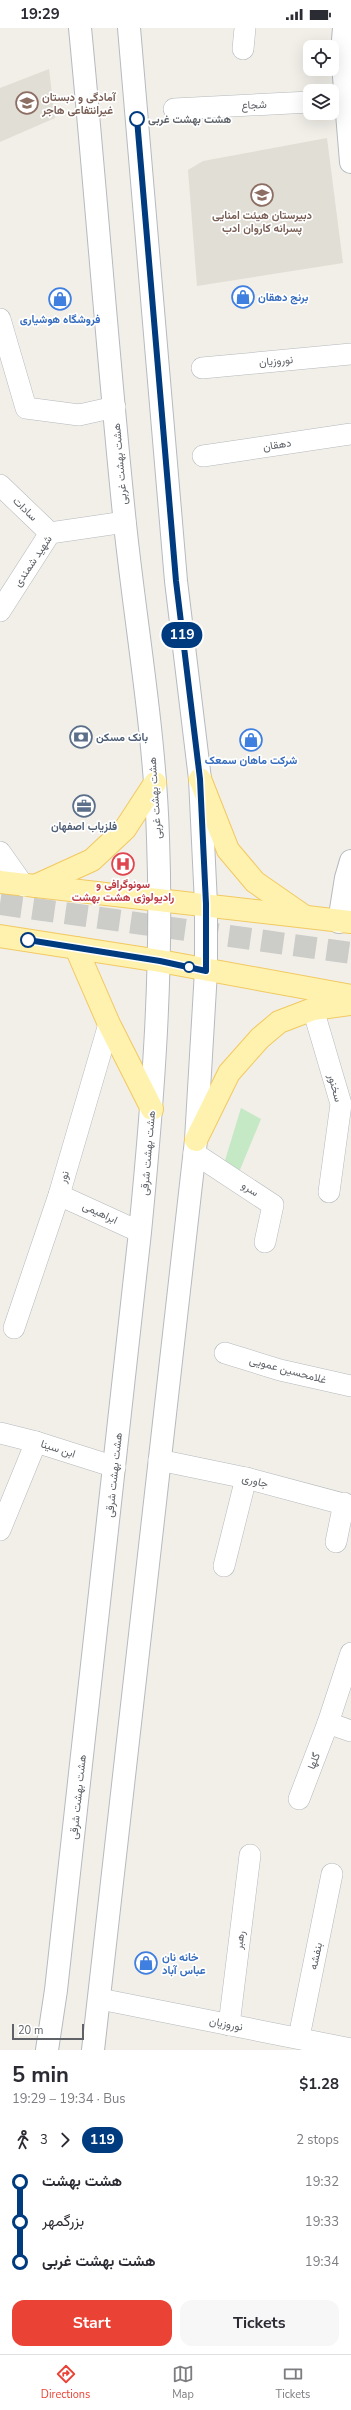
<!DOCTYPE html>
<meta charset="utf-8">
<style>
:root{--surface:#fff;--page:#f7f7f7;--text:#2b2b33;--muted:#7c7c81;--line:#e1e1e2;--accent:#ea4335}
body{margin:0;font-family:"Nunito Sans",Vazirmatn,sans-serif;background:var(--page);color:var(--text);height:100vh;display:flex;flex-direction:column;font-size:15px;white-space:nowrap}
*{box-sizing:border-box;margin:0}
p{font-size:13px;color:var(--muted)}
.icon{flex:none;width:22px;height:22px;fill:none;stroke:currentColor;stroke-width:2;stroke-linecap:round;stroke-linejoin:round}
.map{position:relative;height:2022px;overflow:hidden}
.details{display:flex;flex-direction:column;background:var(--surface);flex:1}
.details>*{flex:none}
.badge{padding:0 8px;border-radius:13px;font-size:14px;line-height:26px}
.buttons{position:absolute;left:303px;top:12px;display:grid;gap:8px}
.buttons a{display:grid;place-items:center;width:36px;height:36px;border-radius:8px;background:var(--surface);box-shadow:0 4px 16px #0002;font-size:20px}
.scale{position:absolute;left:12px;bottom:10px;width:72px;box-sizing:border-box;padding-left:4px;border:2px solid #5f6368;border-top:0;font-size:11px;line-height:14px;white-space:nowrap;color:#5f6368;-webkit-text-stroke:3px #fff;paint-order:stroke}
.map>.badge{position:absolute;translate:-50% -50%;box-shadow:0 0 0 2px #fff}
.legs{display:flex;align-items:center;gap:6px;height:44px;padding:0 12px;font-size:13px}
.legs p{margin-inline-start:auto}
.summary{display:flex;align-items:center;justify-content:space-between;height:68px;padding:0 12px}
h1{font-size:22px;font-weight:700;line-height:30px}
.button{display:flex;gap:8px;margin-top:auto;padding:8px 12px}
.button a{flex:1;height:46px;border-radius:12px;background:var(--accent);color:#fff;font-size:16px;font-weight:700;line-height:46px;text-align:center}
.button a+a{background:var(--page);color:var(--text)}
ul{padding:0 12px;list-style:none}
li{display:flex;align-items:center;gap:14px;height:40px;font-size:15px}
li i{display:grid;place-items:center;width:6px;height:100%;margin:0 5px;background:currentColor}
li i::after{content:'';width:10px;height:10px;margin:-5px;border:3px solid;border-radius:50%;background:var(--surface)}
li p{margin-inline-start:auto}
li:first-child i{background:linear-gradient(#0000 50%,currentColor 0)}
li:last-child i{background:linear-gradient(currentColor 50%,#0000 0)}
.status{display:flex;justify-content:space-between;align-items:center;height:28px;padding:0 20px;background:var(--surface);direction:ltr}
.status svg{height:11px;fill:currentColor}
.tab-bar{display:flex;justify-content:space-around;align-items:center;height:56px;border-top:1px solid var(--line);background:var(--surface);font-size:11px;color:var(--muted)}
.tab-bar a{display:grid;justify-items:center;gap:2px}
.tab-bar .active{color:var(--accent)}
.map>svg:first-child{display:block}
</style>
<div class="status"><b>19:29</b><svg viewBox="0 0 49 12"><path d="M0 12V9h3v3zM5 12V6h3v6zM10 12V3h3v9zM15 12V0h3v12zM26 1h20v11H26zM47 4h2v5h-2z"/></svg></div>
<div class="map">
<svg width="351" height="2022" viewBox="0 0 351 2022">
<rect width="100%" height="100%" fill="#f1efe8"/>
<g fill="#e1ded6">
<path d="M 49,41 L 55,90 L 0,114 L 0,60 Z"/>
<path d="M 327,110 L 343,235 L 197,258 L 188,142 L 203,133 Z"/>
</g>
<path fill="#c5e8c5" d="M 241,1080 L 261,1091 L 237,1149 L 223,1139 Z"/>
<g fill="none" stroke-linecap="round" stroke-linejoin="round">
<path stroke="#ccccc8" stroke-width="22" stroke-dasharray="22 11" stroke-linecap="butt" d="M 0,876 L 351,925"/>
<g stroke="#b5b8bc" stroke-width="22">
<g id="street">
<path d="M 243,21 L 245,0"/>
<path d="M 174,81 L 310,74"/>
<path d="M 0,291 L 26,380 L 79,387 L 115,379"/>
<path d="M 202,340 L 351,326"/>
<path d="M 203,428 L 351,406"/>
<path d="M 0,457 L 50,505"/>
<path d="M 0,583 L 50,505 L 125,494"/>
<path d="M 0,824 L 24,858"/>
<path d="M 313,981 L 341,1076 L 329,1164"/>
<path d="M 194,1125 L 273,1177 L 265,1214"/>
<path d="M 59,1167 L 140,1204"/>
<path d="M 14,1300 L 59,1167 L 109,996"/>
<path d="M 225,1325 L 280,1342 L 351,1358"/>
<path d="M 0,1405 L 36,1414 L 115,1439"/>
<path d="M 159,1432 L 246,1450 L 351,1478"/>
<path d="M 0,1502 L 36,1414"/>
<path d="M 336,1514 L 344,1475"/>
<path d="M 224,1538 L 246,1450"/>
<path d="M 328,1695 L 351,1703"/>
<path d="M 299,1771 L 328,1695 L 351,1625"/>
<path d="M 100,1971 L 351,2021"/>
<path d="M 229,1997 L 250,1827"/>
<path d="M 299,2009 L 332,1846"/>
</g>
</g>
<g stroke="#b6babf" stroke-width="24">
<g id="secondary">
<path d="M 344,0 L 342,24 L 351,134"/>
<path d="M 339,894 L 346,850 L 351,833"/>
<path d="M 47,2022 L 56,1962 L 140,1204 C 153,1072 163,943 158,810 C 155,705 136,600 125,496 C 108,331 96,165 80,0"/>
<path d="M 93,2022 L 196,1112 L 206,943 L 206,876 L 200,751 L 176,553 L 129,0"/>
</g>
</g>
<g stroke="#f2c960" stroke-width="24">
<g id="primary">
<path d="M 200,751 L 228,822 L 255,854 L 304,888"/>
<path d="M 0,854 L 351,894"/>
<path d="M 35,858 L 92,832 L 125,801 L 155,755"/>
<path d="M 0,908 L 160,933 L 351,968"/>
<path d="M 76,920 L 109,996 L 152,1081"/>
<path d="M 196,1112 L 229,1045 L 260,1010 L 279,994 L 313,981 L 351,976"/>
</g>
</g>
<use href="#street" stroke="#fff" stroke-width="21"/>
<use href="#secondary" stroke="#fff" stroke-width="22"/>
<use href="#primary" stroke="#fff2af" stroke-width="22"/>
</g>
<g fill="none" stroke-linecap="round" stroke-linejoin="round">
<g stroke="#fff" stroke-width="9">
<path id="line-1" d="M 28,912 L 160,933 L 206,943 L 206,876 L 200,751 L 176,553 L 137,91"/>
</g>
<use href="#line-1" stroke="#003b80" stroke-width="6"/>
</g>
<defs>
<g id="school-ring" transform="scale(1.15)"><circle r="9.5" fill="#fff" stroke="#8d6e63" stroke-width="1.5"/><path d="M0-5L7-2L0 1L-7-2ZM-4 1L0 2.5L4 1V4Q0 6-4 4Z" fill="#8d6e63"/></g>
<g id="shop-ring" transform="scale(1.15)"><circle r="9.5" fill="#fff" stroke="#3f7fe0" stroke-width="1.5"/><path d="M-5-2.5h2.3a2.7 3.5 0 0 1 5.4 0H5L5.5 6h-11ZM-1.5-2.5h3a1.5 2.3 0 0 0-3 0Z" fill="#3f7fe0"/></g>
<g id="bank-ring" transform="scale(1.15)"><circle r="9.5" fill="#fff" stroke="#5c6f8a" stroke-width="1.5"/><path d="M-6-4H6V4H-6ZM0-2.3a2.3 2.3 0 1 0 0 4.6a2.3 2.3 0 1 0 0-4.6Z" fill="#5c6f8a"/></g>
<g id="office-ring" transform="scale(1.15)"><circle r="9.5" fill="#fff" stroke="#5c6f8a" stroke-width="1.5"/><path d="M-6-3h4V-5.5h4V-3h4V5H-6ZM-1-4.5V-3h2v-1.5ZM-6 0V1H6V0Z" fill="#5c6f8a"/></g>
<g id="hospital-ring" transform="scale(1.15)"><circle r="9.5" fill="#fff" stroke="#e0444e" stroke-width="1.5"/><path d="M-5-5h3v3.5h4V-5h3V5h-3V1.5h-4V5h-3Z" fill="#e0444e"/></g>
</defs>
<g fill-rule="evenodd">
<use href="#school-ring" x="27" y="75"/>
<use href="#school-ring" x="262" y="167"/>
<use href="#shop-ring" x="243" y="269"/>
<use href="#shop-ring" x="60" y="271"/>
<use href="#bank-ring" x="81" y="709"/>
<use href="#shop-ring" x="251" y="712"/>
<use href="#office-ring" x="84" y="778"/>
<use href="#hospital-ring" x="123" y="836"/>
<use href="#shop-ring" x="146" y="1935"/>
</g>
<g fill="#fff" stroke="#003b80" stroke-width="2">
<circle cx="137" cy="91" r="7"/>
<circle cx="28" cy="912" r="7"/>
<circle cx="189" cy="939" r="5"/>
</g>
<g text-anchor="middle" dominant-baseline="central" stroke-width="3.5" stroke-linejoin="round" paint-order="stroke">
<g font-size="11" font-weight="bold" fill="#785e54" stroke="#fff" text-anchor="start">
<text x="42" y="69">آمادگی و دبستان<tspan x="42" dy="13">غیرانتفاعی هاجر</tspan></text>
<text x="262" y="187" text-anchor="middle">دبیرستان هیئت امنایی<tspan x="262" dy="13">پسرانه کاروان ادب</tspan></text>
</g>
<g font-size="11" fill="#5f6368" stroke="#fff">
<text transform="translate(254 77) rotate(-3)">شجاع</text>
<text transform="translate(276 333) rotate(-5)">نوروزیان</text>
<text transform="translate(277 417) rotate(-9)">دهقان</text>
<text transform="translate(120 436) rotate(-95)">هشت بهشت غربی</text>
<text transform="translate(25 481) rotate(44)">سادات</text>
<text transform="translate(33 533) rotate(-56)">شهید شمندی</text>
<text transform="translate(155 770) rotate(-94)">هشت بهشت غربی</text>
<text transform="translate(335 1060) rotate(75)">سخنور</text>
<text transform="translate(148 1125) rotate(-85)">هشت بهشت شرقی</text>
<text transform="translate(64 1149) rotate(-74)">نور</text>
<text transform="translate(250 1161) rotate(33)">سرو</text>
<text transform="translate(100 1185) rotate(25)">ابراهیمی</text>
<text transform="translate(288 1342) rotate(15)">غلامحسین عمویی</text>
<text transform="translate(58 1421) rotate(18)">ابن سینا</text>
<text transform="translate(114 1447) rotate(-84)">هشت بهشت شرقی</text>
<text transform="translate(255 1453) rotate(14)">جاوری</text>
<text transform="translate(314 1733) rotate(-69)">گلها</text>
<text transform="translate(78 1769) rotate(-84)">هشت بهشت شرقی</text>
<text transform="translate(240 1912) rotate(-83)">رهبر</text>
<text transform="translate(316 1928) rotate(-78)">بنفشه</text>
<text transform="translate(226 1996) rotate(11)">نوروزیان</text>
</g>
<g font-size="11" font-weight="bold" fill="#5f6368" stroke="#fff" text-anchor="start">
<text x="148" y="91">هشت بهشت غربی</text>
</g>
<g font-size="11" font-weight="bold" fill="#366cbe" stroke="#fff" text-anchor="start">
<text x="258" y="269">برنج دهقان</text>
<text x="60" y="291" text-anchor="middle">فروشگاه هوشیاری</text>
<text x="251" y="732" text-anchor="middle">شرکت ماهان سمعک</text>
<text x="162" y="1929">خانه نان<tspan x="162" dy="13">عباس آباد</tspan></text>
</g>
<g font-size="11" font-weight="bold" fill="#4e5e75" stroke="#fff" text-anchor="start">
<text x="96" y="709">بانک مسکن</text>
<text x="84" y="798" text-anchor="middle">فلزیاب اصفهان</text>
</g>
<g font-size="11" font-weight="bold" fill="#be3a42" stroke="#fff">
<text x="123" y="856">سونوگرافی و<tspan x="123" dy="13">رادیولوژی هشت بهشت</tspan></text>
</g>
</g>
</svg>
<div class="buttons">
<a><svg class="icon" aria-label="locate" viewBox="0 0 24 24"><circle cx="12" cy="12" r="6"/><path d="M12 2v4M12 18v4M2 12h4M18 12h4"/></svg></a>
<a><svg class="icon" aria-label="layers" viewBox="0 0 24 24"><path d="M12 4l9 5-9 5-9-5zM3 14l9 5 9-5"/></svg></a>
</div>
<div class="scale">20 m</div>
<b class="badge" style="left:182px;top:607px;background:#003b80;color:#fff">119</b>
</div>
<section class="details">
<div class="summary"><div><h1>5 min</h1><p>19:29 – 19:34 · Bus</p></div><b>$1.28</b></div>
<div class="legs"><svg class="icon" aria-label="walk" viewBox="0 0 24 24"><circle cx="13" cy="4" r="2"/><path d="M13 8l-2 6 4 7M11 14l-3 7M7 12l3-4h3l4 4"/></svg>3<svg class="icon" aria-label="forward" viewBox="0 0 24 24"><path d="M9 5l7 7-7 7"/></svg><b class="badge" style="background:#003b80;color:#fff">119</b><p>2 stops</p></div>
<ul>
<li><i style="color:#003b80"></i><b>هشت بهشت</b><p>19:32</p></li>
<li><i style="color:#003b80"></i><span>بزرگمهر</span><p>19:33</p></li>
<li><i style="color:#003b80"></i><b>هشت بهشت غربی</b><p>19:34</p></li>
</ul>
<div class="button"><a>Start</a><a>Tickets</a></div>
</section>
<nav class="tab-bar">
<a class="active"><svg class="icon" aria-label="directions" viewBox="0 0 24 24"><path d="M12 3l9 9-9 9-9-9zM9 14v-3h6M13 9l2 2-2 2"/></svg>Directions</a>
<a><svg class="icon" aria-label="map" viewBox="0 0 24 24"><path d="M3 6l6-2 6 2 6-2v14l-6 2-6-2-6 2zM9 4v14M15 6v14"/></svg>Map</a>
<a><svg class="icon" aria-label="tickets" viewBox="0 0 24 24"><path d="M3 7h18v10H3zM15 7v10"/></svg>Tickets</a>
</nav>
